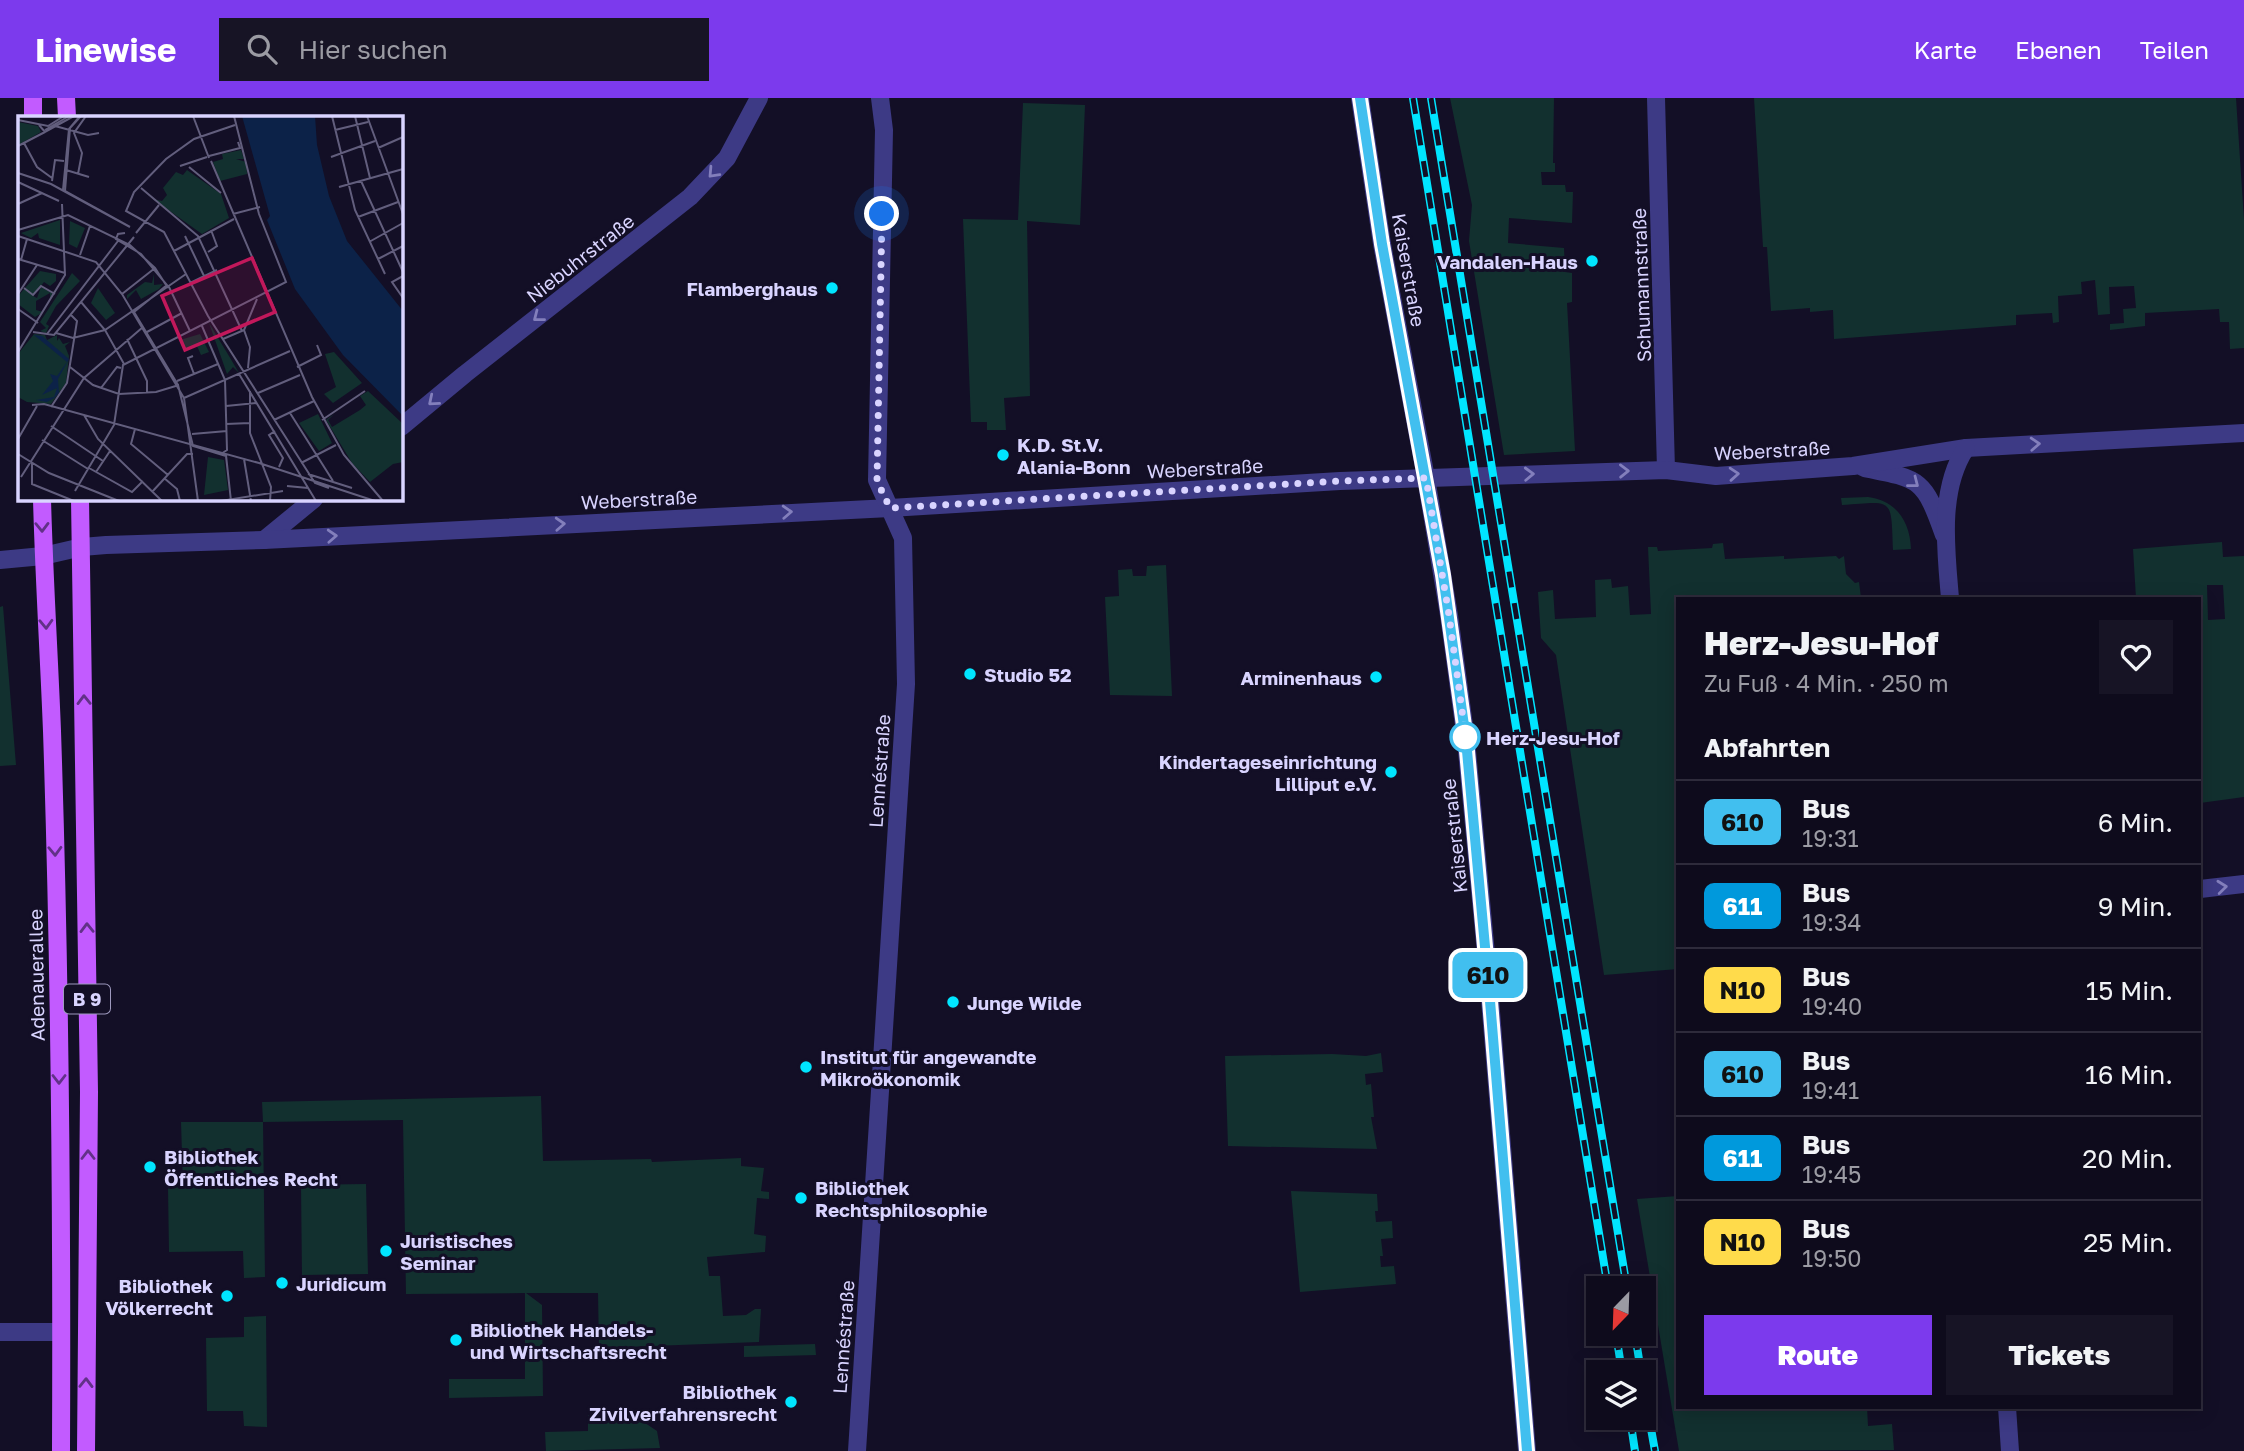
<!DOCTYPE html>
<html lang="de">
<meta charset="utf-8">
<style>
:root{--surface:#0e0b1c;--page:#171425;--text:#f1f3f6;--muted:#9b9ba3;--line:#2e2b3b;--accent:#7c3aed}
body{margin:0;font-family:"Golos Text",sans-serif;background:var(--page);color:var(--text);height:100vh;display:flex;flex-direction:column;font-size:26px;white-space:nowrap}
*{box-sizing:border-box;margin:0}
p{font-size:23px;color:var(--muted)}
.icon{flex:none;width:38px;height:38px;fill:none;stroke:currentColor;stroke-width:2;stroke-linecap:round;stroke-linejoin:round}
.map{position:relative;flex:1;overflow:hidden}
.details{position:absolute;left:1676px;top:499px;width:525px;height:812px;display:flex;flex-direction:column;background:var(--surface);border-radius:0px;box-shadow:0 4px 18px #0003,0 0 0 2px var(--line)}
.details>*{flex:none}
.badge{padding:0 14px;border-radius:10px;font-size:24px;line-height:46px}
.needle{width:46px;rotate:203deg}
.controls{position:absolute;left:1586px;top:1178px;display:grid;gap:14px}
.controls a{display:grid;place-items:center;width:70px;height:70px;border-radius:0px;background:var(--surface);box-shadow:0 4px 18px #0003,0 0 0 2px var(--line);font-size:35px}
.you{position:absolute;width:35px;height:35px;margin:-18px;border:5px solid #fff;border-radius:50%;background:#1a73e8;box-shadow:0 0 0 10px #1a73e833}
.map>.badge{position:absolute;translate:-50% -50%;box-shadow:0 0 0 4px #fff}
h2{padding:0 28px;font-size:26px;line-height:63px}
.round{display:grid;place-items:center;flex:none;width:74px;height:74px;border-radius:0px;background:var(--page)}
.summary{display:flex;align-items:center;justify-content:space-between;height:119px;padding:0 28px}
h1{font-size:33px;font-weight:800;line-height:52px}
.action{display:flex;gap:14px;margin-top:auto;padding:14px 28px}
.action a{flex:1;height:80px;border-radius:0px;background:var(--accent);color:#fff;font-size:28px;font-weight:800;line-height:80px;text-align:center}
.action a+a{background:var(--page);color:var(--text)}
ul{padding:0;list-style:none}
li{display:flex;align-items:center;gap:21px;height:84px;padding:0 28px;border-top:2px solid var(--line)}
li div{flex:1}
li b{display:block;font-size:26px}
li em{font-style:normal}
li .badge{min-width:77px;font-weight:700;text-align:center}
header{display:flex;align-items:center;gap:42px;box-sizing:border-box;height:98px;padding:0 35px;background:var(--accent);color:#fff}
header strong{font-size:33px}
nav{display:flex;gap:38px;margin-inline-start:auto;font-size:24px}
.search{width:490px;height:63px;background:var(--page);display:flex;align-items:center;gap:18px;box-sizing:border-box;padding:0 24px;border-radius:0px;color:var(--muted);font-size:26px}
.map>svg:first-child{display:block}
</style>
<header>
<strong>Linewise</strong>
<div class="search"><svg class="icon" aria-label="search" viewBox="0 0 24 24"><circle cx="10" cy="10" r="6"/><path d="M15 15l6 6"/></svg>Hier suchen</div>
<nav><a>Karte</a><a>Ebenen</a><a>Teilen</a></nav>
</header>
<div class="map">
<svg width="2244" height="1353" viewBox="0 0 2244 1353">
<rect width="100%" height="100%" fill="#130f26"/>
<g fill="#12302f" fill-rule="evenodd">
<path d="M 1450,0 L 1554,0 L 1553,65 L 1555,65 L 1555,74 L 1541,74 L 1542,87 L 1565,87 L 1566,94 L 1573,94 L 1572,125 L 1509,120 L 1508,145 L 1564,150 L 1565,174 L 1572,175 L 1572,204 L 1567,205 L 1575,353 L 1504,357 L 1469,143 L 1472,107 Z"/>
<path d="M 1754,0 L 2236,0 L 2244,122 L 2244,250 L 2230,251 L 2229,224 L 2220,224 L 2219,211 L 2145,215 L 2145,228 L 2110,232 L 2110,226 L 2124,225 L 2123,211 L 2136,210 L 2134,188 L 2109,189 L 2110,216 L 2098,217 L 2095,182 L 2081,184 L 2082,196 L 2058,198 L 2059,224 L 2053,225 L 2052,215 L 2016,217 L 2016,227 L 1834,241 L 1833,212 L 1810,214 L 1810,210 L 1771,213 L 1767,149 L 1763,149 Z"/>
<path d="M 1023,5 L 1085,7 L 1080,127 L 1027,123 L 1030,298 L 1004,300 L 1006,332 L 987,332 L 987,324 L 971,324 L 963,121 L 1018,122 Z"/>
<path d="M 1868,399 C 1897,403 1910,424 1911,451 L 1893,452 C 1891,399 1894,403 1842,407 L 1841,400 Z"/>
<path d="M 2222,444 L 2223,459 L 2244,458 L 2244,699 L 2200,705 L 2200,500 L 2136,500 L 2133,451 ZM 2223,487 L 2225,521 L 2208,522 L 2207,487 Z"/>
<path d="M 1723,445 L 1725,461 L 1784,458 L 1784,461 L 1836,458 L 1839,461 L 1844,458 L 1846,476 L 1855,485 L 1859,484 L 1861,500 L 1678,500 L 1678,871 L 1604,877 L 1556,557 L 1541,540 L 1538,494 L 1553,492 L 1555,521 L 1596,519 L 1595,482 L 1611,481 L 1612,490 L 1628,488 L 1630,517 L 1651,516 L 1648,449 L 1657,449 L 1658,453 L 1712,450 L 1713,446 Z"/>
<path d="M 1166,467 L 1172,598 L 1110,597 L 1105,499 L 1119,498 L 1118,472 L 1132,471 L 1133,478 L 1146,478 L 1147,468 Z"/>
<path d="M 3,508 L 16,667 L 0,668 L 0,509 Z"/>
<path d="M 1381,955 L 1383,974 L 1365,976 L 1366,987 L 1371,986 L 1374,1019 L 1371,1019 L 1377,1051 L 1228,1048 L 1225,958 L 1332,956 L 1366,958 Z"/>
<path d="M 541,998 L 543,1063 L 651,1061 L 652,1064 L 741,1060 L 741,1068 L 764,1070 L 761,1093 L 769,1094 L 769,1101 L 757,1100 L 754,1136 L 766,1138 L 765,1154 L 707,1159 L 709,1178 L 720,1178 L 723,1218 L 746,1217 L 755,1211 L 761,1211 L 759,1244 L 599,1250 L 598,1195 L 526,1195 L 542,1207 L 543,1298 L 449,1300 L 449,1281 L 525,1281 L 525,1195 L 406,1196 L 403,1022 L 263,1024 L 265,1179 L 244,1180 L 243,1153 L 169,1154 L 168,1090 L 183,1088 L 181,1024 L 263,1024 L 262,1004 Z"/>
<path d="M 366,1086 L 368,1176 L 302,1177 L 301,1087 Z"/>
<path d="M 1291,1093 L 1377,1096 L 1378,1113 L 1375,1113 L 1376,1124 L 1392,1123 L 1393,1140 L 1381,1141 L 1383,1158 L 1380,1158 L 1381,1169 L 1394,1168 L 1396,1186 L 1300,1194 Z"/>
<path d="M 1678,1098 L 1678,1309 L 1867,1309 L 1868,1328 L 1892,1326 L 1894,1352 L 1679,1353 L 1637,1101 Z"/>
<path d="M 266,1218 L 267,1329 L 244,1328 L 243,1313 L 207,1313 L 206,1240 L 244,1239 L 244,1219 Z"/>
<path d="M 815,1246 L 816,1257 L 744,1259 L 744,1248 Z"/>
<path d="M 588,1317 L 595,1317 L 596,1324 L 637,1324 L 645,1325 L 657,1333 L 660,1350 L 546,1353 L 545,1334 L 588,1333 Z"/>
</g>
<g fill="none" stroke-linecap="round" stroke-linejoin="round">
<g stroke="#3d3a85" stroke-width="18">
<path d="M 1360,0 L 1382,146 L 1426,380 L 1449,517 L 1466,642 L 1488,877 L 1527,1353"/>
<path d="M 1656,0 L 1666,372"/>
<path d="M 401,329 L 465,276 L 690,99 L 727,60 L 759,0"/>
<path d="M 1864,370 C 1921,381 1924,381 1944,437"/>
<path d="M 264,442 L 314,401"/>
<path d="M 0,462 L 43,458 L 82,449 L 106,447 L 264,442 L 890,410 L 1340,383 L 1666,372 L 1716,378 L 1853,368 L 1966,350 L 2244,335"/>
<path d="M 1950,500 C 1946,453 1938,392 1966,350"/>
<path d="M 2200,791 L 2244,786"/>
<path d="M 0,1234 L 61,1234"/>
<path d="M 2007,1309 L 2010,1353"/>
<path d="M 857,1353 L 906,586 L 903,440 L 877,382 L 884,32 L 880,0"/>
</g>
<g stroke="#c25bff" stroke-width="18">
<path d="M 33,0 L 33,19"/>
<path d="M 66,0 L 67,19"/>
<path d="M 42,401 C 44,478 49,556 52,633 C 60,873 62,1113 61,1353"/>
<path d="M 80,401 L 89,994 L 86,1353"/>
</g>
<g stroke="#00e5ff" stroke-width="8">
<g id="rail">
<path d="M 1413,0 L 1608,1190"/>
<path d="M 1431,0 L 1627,1190"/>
<path d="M 1616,1236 L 1622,1274"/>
<path d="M 1635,1236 L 1641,1274"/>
<path d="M 1643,1286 L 1655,1353"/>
<path d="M 1630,1320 L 1635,1353"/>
</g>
</g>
<use href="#rail" stroke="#130f26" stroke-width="5" stroke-dasharray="16" stroke-linecap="butt"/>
</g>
<defs><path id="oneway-chevron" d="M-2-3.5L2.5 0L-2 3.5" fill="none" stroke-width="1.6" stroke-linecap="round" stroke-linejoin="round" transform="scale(1.75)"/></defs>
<g stroke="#837fbc">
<use href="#oneway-chevron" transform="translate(713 75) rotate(133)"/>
<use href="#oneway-chevron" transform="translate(538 219) rotate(142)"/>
<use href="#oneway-chevron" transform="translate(433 303) rotate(140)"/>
<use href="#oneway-chevron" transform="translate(2035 346) rotate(-3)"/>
<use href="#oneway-chevron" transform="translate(1624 373) rotate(-1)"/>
<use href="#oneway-chevron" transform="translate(1529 376) rotate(-2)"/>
<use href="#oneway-chevron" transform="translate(1734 376) rotate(-4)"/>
<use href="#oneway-chevron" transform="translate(1914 385) rotate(38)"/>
<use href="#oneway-chevron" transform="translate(787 414) rotate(-3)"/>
<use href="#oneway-chevron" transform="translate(560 426) rotate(-3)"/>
<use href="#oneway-chevron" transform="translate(332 438) rotate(-3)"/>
<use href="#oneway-chevron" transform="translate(2222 789) rotate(-6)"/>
</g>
<g stroke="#623188">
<use href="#oneway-chevron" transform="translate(42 429) rotate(89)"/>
<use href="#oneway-chevron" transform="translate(46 526) rotate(88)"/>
<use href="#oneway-chevron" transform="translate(84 602) rotate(-91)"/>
<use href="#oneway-chevron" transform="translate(55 753) rotate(88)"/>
<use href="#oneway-chevron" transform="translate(87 830) rotate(-91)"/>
<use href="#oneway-chevron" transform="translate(59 981) rotate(90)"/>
<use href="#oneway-chevron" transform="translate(88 1057) rotate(-90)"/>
<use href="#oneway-chevron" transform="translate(86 1285) rotate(-89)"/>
</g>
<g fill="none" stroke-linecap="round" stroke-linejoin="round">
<g stroke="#fff" stroke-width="16">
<path id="line" d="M 1360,0 L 1382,146 L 1443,477 L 1466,642 L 1490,903 L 1527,1353"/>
</g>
<use href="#line" stroke="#41bfef" stroke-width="10"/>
<path stroke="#d9d4ff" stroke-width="7" stroke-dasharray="0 12.6" d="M 882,116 L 877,383 L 890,410 L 1339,383 L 1426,380 L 1449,517 L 1466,642 L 1465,639"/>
</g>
<g fill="#00e5ff" stroke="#130f26" stroke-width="2.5">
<circle cx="1592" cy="163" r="7"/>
<circle cx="832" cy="190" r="7"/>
<circle cx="1003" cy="357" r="7"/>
<circle cx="970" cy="576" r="7"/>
<circle cx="1376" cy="579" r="7"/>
<circle cx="1391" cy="674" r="7"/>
<circle cx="953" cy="904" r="7"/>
<circle cx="806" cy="969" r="7"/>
<circle cx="150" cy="1069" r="7"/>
<circle cx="801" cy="1100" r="7"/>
<circle cx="386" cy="1153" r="7"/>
<circle cx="282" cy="1185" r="7"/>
<circle cx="227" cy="1198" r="7"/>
<circle cx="456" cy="1242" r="7"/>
<circle cx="791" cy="1304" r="7"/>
</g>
<circle fill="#fff" stroke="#41bfef" stroke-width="3.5" cx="1465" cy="639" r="14"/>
<g text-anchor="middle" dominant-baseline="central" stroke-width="6" stroke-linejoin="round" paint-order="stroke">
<rect fill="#130f26" stroke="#9e99be" stroke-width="2" x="64" y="886.5" width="46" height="29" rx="5"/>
<g font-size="18" font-weight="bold" fill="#d9d4ff">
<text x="87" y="901">B 9</text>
</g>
<g font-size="19" fill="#d9d4ff" stroke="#130f26">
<text transform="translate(580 160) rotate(-38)">Niebuhrstraße</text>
<text transform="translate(1409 172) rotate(80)">Kaiserstraße</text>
<text transform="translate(1641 187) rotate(-92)">Schumannstraße</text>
<text transform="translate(1772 352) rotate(-3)">Weberstraße</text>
<text transform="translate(1205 370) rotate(-3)">Weberstraße</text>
<text transform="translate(639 401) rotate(-3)">Weberstraße</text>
<text transform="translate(879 673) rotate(-86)">Lennéstraße</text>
<text transform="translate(1454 738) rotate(-96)">Kaiserstraße</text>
<text transform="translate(36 877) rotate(-91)">Adenauerallee</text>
<text transform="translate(843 1239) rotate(-86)">Lennéstraße</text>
</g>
<g font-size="19" font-weight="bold" fill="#d9d4ff" stroke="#130f26" text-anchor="start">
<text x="1578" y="163" text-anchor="end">Vandalen-Haus</text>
<text x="818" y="190" text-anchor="end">Flamberghaus</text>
<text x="1017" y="346">K.D. St.V.<tspan x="1017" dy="22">Alania-Bonn</tspan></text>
<text x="984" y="576">Studio 52</text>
<text x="1362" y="579" text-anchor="end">Arminenhaus</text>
<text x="1377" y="663" text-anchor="end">Kindertageseinrichtung<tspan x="1377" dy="22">Lilliput e.V.</tspan></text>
<text x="967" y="904">Junge Wilde</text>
<text x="820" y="958">Institut für angewandte<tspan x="820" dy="22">Mikroökonomik</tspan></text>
<text x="164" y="1058">Bibliothek<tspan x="164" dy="22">Öffentliches Recht</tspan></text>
<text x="815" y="1089">Bibliothek<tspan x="815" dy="22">Rechtsphilosophie</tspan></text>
<text x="400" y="1142">Juristisches<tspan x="400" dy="22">Seminar</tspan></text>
<text x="296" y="1185">Juridicum</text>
<text x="213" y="1187" text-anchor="end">Bibliothek<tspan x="213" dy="22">Völkerrecht</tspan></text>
<text x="470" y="1231">Bibliothek Handels-<tspan x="470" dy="22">und Wirtschaftsrecht</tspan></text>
<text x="777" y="1293" text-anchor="end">Bibliothek<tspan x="777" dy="22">Zivilverfahrensrecht</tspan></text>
</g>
<g font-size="19" font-weight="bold" fill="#d9d4ff" stroke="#130f26" text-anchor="start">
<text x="1486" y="639">Herz-Jesu-Hof</text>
</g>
</g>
<g transform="translate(18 18)">
<rect width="385" height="385" fill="#130f26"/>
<path d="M 0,6 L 20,10 L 23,16 L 0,29 ZM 223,34 L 226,43 L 218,43 L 228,46 L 229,58 L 202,65 L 195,46 L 205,43 L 204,38 ZM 169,54 L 203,78 L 211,102 L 184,118 L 135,83 L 144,85 L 149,79 L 145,72 L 158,56 L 165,59 ZM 42,104 L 42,129 L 21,122 L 20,117 L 13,122 L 3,117 ZM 52,105 L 67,112 L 59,132 L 51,128 ZM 22,155 L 38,158 L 38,165 L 32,170 L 26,166 L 15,180 L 19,182 L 23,171 L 34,177 L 37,174 L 32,184 L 32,177 L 18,185 L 18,194 L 25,196 L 17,201 L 0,188 L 0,180 ZM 54,157 L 62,165 L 38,190 L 28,208 L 31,210 L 28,217 L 22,215 L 28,212 L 22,206 ZM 136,158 L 136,169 L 145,168 L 141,173 L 123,183 L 118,174 L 109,183 L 109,179 L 127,166 L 134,167 ZM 80,172 L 97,197 L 88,204 L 73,187 ZM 191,207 L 211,240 L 221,257 L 215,251 L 209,258 ZM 16,218 L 27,219 L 29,224 L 39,219 L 39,225 L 41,222 L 45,228 L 52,226 L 47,230 L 51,240 L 48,267 L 33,288 L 9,286 L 0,281 L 0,238 ZM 182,218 L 191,236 L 183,239 L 179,230 L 167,235 L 162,224 ZM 316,236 L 344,267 L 315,287 L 306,278 L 318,271 L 307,238 ZM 350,275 L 385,308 L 385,346 L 375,348 L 352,366 L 334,347 L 308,304 L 316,298 L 310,304 L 314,311 L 342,294 L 348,289 L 342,280 ZM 300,298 L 314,327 L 301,335 L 281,307 ZM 190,341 L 206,344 L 210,374 L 186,379 Z" fill="#12302f"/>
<path d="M 224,0 L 297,0 L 299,29 L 311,80 L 329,125 L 385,195 L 385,300 L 325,239 L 277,173 L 249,104 L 252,100 ZM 16,219 L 24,220 L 51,243 L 40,263 L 41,277 L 36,282 L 29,286 L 18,284 L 36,281 L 39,272 L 24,279 L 35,265 L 32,258 L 39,260 L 49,246 Z" fill="#0c2248"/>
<path fill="none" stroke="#625e7d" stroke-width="2" d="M 62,0 L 51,13 L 45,74 L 112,111M 175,0 L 191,42M 314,0 L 337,94 L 367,158M 337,0 L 352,62M 349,0 L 385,98M 0,4 L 30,10 L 46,0M 21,9 L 27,16 L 56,0M 217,9 L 176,23 L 148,43 L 116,76 L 108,95 L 146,116 L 190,200 L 297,367 L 311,372M 37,10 L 70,19 L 81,17M 27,14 L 51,0M 317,14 L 350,6M 6,27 L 19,51 L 34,62M 0,30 L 27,16M 360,32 L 385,21M 191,40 L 222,32 L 220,26M 313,41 L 357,25M 193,45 L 294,281 L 326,339 L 365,385M 162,50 L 189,41M 171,51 L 203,77M 48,54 L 71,61M 0,57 L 33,68 L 112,111M 60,58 L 64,37 L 56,17 L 68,0M 34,65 L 37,44 L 46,45M 343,65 L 385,156M 0,66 L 41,85M 321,71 L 385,53M 123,72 L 180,120 L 224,215M 47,75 L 52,12 L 63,0M 0,88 L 24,77M 215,98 L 242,91M 340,101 L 380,86M 0,114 L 50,99 L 112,129 L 137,152 L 150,172M 107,117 L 100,118 L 98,123 L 123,138 L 149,169 L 116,196 L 160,269 L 175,330 L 208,340 L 213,385M 118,117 L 141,89M 0,120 L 78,146 L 104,178 L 166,282 L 180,385M 167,120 L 186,160M 351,126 L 385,107M 156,135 L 216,103M 190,136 L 199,130 L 193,114M 62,139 L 72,110M 0,143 L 47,157M 360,143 L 385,130M 3,144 L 9,123M 385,160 L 374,166 L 385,182M 172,167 L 199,154M 151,171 L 172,215M 6,172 L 15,179 L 23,170 L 37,178M 0,178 L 19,149M 104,178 L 137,152M 63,186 L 87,214 L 106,248M 0,193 L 20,207M 184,210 L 207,264 L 209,334 L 203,338M 15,216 L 36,219 L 116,121M 129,216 L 164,197M 38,217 L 55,222 L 87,214 L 168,158M 29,218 L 100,125M 109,223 L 129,265 L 129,277M 205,223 L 226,214M 0,236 L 47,159 L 44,88M 175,240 L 170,242 L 176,258M 52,251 L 75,269 L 101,278 L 138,276 L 161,269M 279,251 L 303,239 L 299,229M 230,252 L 232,231 L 226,214 L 239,183M 221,258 L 298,385M 159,265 L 200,248M 83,272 L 99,251 L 103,252M 232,275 L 232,317 L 253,371 L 252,385M 240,277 L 282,259M 166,282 L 272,235M 14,289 L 26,288 L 241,347 L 357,385M 208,290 L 239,287M 33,291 L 49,267 L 59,205 L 53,199M 272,297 L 315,365M 66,299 L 80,323 L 144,385M 256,304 L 296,285M 304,304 L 347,275M 208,308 L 232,307M 33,310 L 85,345M 117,313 L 113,328 L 150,359M 257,315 L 251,319 L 265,342 L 261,351M 174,318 L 209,315M 0,323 L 19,290M 24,324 L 70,353M 0,338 L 31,357 L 101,385M 208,339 L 213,385M 226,343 L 233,385M 14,347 L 14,368 L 56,385M 283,347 L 318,329M 71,352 L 114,376 L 125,365M 78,356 L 92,335M 290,358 L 334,372M 3,361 L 66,262 L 125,211M 146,362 L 159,373 L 162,385M 269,370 L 290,372M 57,375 L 96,309 L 105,249 L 268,166 L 241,98 L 216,0M 134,376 L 169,338 L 175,338M 203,385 L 265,375"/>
<path fill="#c2185b" fill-opacity="0.15" stroke="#c2185b" stroke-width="3.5" d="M 234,142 L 257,196 L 167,234 L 144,180 Z"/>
<rect width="385" height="385" fill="none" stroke="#d9d4ff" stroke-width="3.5"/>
</g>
</svg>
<div class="controls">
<a><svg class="needle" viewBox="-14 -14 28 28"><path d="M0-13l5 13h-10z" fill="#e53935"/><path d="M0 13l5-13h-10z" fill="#9b9ba3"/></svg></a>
<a><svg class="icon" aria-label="layers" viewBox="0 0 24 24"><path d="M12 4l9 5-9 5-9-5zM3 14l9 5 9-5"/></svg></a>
</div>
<div class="you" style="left:882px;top:116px"></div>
<b class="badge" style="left:1488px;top:877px;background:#41bfef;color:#111">610</b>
<section class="details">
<div class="summary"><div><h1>Herz-Jesu-Hof</h1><p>Zu Fuß · 4 Min. · 250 m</p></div><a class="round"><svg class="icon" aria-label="heart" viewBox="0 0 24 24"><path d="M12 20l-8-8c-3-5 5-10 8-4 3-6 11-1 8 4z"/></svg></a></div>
<h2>Abfahrten</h2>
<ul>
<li><span class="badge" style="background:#41bfef;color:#111">610</span><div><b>Bus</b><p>19:31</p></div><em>6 Min.</em></li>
<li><span class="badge" style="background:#0099dc;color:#fff">611</span><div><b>Bus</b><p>19:34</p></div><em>9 Min.</em></li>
<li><span class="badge" style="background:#ffdb4b;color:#111">N10</span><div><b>Bus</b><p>19:40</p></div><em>15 Min.</em></li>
<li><span class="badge" style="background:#41bfef;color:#111">610</span><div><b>Bus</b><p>19:41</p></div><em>16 Min.</em></li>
<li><span class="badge" style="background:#0099dc;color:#fff">611</span><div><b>Bus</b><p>19:45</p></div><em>20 Min.</em></li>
<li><span class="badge" style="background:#ffdb4b;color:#111">N10</span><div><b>Bus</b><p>19:50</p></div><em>25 Min.</em></li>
</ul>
<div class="action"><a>Route</a><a>Tickets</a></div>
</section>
</div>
